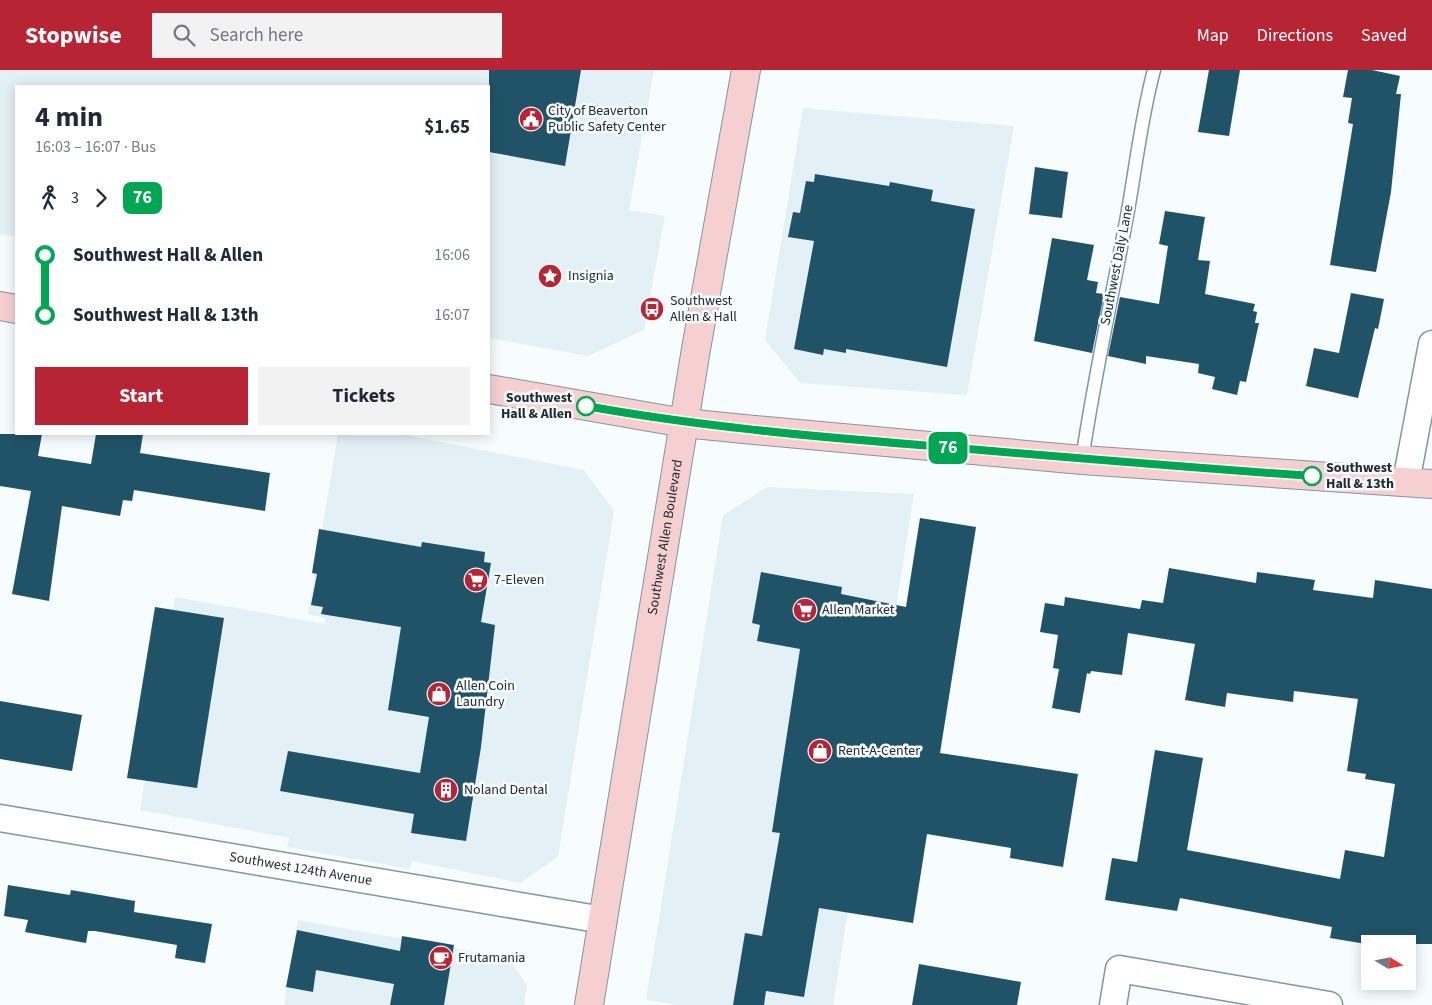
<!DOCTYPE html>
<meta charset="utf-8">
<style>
:root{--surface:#fff;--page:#f2f2f3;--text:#1f2937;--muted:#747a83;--accent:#b72535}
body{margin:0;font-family:"Source Sans 3",sans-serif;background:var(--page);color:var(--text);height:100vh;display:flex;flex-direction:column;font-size:19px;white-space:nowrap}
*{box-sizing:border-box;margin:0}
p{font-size:16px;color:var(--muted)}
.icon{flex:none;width:28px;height:28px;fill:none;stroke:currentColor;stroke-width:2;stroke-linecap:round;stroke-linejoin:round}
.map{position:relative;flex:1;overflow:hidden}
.side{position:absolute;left:15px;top:15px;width:475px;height:350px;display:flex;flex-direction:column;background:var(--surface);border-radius:0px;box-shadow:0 2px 12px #0003}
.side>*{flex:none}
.badge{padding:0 10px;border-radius:8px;font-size:18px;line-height:32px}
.needle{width:32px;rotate:100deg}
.buttons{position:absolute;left:1361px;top:865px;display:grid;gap:10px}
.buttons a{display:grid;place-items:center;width:55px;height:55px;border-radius:0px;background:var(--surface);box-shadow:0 2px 12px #0003;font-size:25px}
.map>.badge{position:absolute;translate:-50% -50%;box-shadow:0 0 0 2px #fff}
.legs{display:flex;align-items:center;gap:8px;height:55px;padding:0 20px;font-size:16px}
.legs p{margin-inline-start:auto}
.summary{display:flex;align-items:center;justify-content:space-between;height:85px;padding:0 20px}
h1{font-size:28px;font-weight:700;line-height:38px}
.button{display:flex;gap:10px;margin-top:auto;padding:10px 20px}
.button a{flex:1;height:58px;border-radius:0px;background:var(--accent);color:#fff;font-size:20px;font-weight:700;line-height:58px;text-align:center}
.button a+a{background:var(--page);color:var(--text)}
ul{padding:0 20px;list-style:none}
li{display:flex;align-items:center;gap:18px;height:60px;font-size:19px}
li i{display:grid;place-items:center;width:8px;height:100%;margin:0 6px;background:currentColor}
li i::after{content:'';width:12px;height:12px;margin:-6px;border:4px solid;border-radius:50%;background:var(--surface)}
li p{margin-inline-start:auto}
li:first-child i{background:linear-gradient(#0000 50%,currentColor 0)}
li:last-child i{background:linear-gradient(currentColor 50%,#0000 0)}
header{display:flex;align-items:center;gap:30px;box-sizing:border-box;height:70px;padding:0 25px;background:var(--accent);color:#fff}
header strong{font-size:24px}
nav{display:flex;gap:28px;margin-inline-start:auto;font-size:18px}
.search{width:350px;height:45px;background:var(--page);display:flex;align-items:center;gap:12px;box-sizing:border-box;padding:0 18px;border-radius:0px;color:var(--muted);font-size:19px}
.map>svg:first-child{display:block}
</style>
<header>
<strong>Stopwise</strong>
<div class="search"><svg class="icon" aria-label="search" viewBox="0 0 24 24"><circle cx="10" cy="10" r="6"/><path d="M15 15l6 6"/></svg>Search here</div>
<nav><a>Map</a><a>Directions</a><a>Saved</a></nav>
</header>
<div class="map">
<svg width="1432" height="935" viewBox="0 0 1432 935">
<rect width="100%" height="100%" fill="#f7fcfe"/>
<g fill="#e3f1f7">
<path d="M 0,0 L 654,0 L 629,140 L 665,146 L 644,260 L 588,286 L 489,268 L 489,16 L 16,16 L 16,167 L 0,164 Z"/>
<path d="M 803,38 L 1014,56 L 967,325 L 800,313 L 765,270 Z"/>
<path d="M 338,364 L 400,364 L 584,400 L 614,441 L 558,787 L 520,813 L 412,791 L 410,799 L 287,777 L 289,768 L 140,740 L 175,527 L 325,554 L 325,548 L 308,544 Z"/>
<path d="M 767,417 L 914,424 L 833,935 L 678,935 L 646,930 L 723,445 Z"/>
<path d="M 298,850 L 508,888 L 527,915 L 524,935 L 284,935 Z"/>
</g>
<g fill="#205367">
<path d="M 489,0 L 581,0 L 565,96 L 489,82 Z"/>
<path d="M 1209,0 L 1240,0 L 1229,66 L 1198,62 Z"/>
<path d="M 1348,0 L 1372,0 L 1400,6 L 1396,24 L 1401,24 L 1391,122 L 1376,202 L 1330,195 L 1353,54 L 1348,53 L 1352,28 L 1343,27 Z"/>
<path d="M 1035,97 L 1068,102 L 1062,148 L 1029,144 Z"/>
<path d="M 815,104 L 889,116 L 890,112 L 933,120 L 931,131 L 975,139 L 947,297 L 846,279 L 846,283 L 824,279 L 823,285 L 794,279 L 814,171 L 788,167 L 793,142 L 800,143 L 806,111 L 814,112 Z"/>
<path d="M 1165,141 L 1205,147 L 1198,190 L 1210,191 L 1205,224 L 1255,234 L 1253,241 L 1257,242 L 1255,253 L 1259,253 L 1246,312 L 1240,311 L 1237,325 L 1212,319 L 1215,307 L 1198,303 L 1199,294 L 1146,286 L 1146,294 L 1108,286 L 1120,227 L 1159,234 L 1168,176 L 1159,174 Z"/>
<path d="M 1052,168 L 1094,175 L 1087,210 L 1098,212 L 1096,223 L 1104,224 L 1092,283 L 1034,271 Z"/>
<path d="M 1351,223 L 1384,229 L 1378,259 L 1375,258 L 1358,328 L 1306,316 L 1314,278 L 1339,283 Z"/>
<path d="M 0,364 L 42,364 L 38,386 L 91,394 L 96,364 L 143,364 L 140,383 L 270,403 L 265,441 L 134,420 L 132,431 L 123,430 L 120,446 L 62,436 L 49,531 L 12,524 L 31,421 L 0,416 Z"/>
<path d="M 920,448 L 976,457 L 940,683 L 1078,704 L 1063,797 L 1010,788 L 1011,778 L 927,764 L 913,853 L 819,838 L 804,927 L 766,921 L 764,935 L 733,935 L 745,863 L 762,866 L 780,763 L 772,762 L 800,579 L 757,571 L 760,555 L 752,553 L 761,502 L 842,517 L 841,524 L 906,537 Z"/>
<path d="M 319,459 L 421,477 L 422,472 L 485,482 L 484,492 L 491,493 L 481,552 L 495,555 L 481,677 L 466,771 L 411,763 L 414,744 L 280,721 L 288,681 L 420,703 L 429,647 L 388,640 L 401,557 L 321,544 L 323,537 L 311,535 L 317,504 L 312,503 Z"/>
<path d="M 1169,498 L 1256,513 L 1257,502 L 1315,510 L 1313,520 L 1373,528 L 1375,510 L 1432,519 L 1432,874 L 1366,874 L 1330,868 L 1332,857 L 1180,828 L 1177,841 L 1105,830 L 1112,788 L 1137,792 L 1155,680 L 1203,688 L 1187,780 L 1340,809 L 1345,780 L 1384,787 L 1395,714 L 1365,709 L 1366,704 L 1347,701 L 1358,629 L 1294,621 L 1293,632 L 1227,623 L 1225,637 L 1185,630 L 1195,574 L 1128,563 L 1122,605 L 1091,601 L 1090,604 L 1087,603 L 1080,643 L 1052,638 L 1059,599 L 1053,598 L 1058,565 L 1040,562 L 1045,533 L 1064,536 L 1065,527 L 1140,539 L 1142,530 L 1163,533 Z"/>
<path d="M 155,537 L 224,548 L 197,718 L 127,708 Z"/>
<path d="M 0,631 L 82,645 L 72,701 L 0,689 Z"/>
<path d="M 8,815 L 70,825 L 71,820 L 135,831 L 134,842 L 212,854 L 205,893 L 175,888 L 177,875 L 95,861 L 88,861 L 86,873 L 25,862 L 28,850 L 4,846 Z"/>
<path d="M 297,860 L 400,881 L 402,866 L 454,875 L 444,935 L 390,935 L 394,914 L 316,900 L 313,922 L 286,917 Z"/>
<path d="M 919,894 L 1021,912 L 1017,935 L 912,935 Z"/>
</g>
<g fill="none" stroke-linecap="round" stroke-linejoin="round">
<g stroke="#7f97a3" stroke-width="15">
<path id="lane" d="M 1082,390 C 1094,308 1112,227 1127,146 C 1136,97 1141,48 1154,0"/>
</g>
<g stroke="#7f97a3" stroke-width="29">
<g id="street">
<path d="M 1406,412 L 1432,274"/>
<path id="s1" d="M 0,748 L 603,850"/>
<path d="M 1113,935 L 1119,899 L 1329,935"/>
</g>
</g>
<g stroke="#7f97a3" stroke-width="30">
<g id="secondary">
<path d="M 0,236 L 16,239"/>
<path d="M 489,319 L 684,353 L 744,359 L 1082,390 L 1432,414"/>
<path id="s2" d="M 589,935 L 696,279 L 746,0"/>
</g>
</g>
<use href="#lane" stroke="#fff" stroke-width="12"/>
<use href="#street" stroke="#fff" stroke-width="26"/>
<use href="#secondary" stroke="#f6d0d1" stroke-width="28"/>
</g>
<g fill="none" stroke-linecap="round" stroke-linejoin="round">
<g stroke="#fff" stroke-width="11">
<path id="line-1" d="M 586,336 C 697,356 808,366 920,375 C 1051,386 1181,397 1312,406"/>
</g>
<use href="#line-1" stroke="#00a651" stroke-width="8"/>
</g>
<defs>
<g id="civic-disc" transform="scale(1.25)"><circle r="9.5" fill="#b72535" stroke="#f7fcfe"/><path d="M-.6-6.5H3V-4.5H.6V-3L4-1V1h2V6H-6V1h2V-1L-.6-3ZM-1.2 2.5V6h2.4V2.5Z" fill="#fff"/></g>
<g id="sight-disc" transform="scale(1.25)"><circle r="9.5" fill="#b72535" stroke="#f7fcfe"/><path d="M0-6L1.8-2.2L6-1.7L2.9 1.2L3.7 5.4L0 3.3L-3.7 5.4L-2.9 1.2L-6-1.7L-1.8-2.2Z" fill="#fff"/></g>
<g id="bus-disc" transform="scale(1.25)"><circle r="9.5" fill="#b72535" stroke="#f7fcfe"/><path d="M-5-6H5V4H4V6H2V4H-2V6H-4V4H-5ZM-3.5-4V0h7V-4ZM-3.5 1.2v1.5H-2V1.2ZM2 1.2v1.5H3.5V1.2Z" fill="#fff"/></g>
<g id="supermarket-disc" transform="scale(1.25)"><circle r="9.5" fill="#b72535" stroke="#f7fcfe"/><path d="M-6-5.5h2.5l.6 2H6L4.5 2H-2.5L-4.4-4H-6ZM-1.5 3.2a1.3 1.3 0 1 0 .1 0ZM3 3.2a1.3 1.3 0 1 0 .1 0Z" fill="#fff"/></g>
<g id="shop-disc" transform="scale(1.25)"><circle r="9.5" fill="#b72535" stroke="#f7fcfe"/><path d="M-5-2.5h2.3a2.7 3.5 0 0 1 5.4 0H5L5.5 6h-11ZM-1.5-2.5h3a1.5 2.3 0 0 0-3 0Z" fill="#fff"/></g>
<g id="building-disc" transform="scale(1.25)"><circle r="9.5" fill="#b72535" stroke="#f7fcfe"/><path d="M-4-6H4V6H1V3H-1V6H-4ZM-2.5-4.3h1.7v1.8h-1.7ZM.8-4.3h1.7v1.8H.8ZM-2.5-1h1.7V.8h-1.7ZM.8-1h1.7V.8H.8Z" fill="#fff"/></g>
<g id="cafe-disc" transform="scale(1.25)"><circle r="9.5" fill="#b72535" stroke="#f7fcfe"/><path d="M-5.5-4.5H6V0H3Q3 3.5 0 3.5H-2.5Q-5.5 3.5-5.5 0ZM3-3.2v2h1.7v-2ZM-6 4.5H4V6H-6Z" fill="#fff"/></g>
</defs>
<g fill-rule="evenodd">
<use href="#civic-disc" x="531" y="49"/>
<use href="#sight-disc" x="550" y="206"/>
<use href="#bus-disc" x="652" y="239"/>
<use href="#supermarket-disc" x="476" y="510"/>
<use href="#supermarket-disc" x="805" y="540"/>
<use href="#shop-disc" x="439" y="624"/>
<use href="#shop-disc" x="820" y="681"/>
<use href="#building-disc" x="446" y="720"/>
<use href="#cafe-disc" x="441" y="888"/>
</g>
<g fill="#fff" stroke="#00a651" stroke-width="2.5">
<circle cx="586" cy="336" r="9"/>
<circle cx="1312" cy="406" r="9"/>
</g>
<g text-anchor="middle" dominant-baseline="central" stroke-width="5" stroke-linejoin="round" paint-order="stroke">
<g font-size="14" fill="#212b2f" stroke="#f7fcfe" text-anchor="start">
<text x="548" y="41">City of Beaverton<tspan x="548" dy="16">Public Safety Center</tspan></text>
<text x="568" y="206">Insignia</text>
<text x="670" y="231">Southwest<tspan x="670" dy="16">Allen &amp; Hall</tspan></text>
<text x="494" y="510">7-Eleven</text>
<text x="822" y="540">Allen Market</text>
<text x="456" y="616">Allen Coin<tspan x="456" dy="16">Laundry</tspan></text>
<text x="838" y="681">Rent-A-Center</text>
<text x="464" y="720">Noland Dental</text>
<text x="458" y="888">Frutamania</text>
</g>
<g font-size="14" fill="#212b2f" stroke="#f7fcfe">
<text transform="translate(1117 195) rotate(-79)">Southwest Daly Lane</text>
<text stroke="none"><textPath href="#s2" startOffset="474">Southwest Allen Boulevard</textPath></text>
<text stroke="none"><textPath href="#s1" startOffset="305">Southwest 124th Avenue</textPath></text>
</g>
<g font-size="14" font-weight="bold" fill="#212b2f" stroke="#f7fcfe" text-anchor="end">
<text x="572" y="328">Southwest<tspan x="572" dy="16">Hall &amp; Allen</tspan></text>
<text x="1326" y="398" text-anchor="start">Southwest<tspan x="1326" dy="16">Hall &amp; 13th</tspan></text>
</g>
</g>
</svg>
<div class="buttons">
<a><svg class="needle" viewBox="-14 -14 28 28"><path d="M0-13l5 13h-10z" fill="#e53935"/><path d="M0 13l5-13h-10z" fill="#747a83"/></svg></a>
</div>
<b class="badge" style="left:948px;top:378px;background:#00a651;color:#fff">76</b>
<section class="side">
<div class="summary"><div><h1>4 min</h1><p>16:03 – 16:07 · Bus</p></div><b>$1.65</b></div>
<div class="legs"><svg class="icon" aria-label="walk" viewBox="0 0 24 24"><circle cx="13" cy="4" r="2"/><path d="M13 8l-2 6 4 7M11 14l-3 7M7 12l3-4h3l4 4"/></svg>3<svg class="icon" aria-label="forward" viewBox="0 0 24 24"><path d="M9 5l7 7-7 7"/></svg><b class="badge" style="background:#00a651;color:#fff">76</b></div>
<ul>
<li><i style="color:#00a651"></i><b>Southwest Hall &amp; Allen</b><p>16:06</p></li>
<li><i style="color:#00a651"></i><b>Southwest Hall &amp; 13th</b><p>16:07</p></li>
</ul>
<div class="button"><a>Start</a><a>Tickets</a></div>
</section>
</div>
